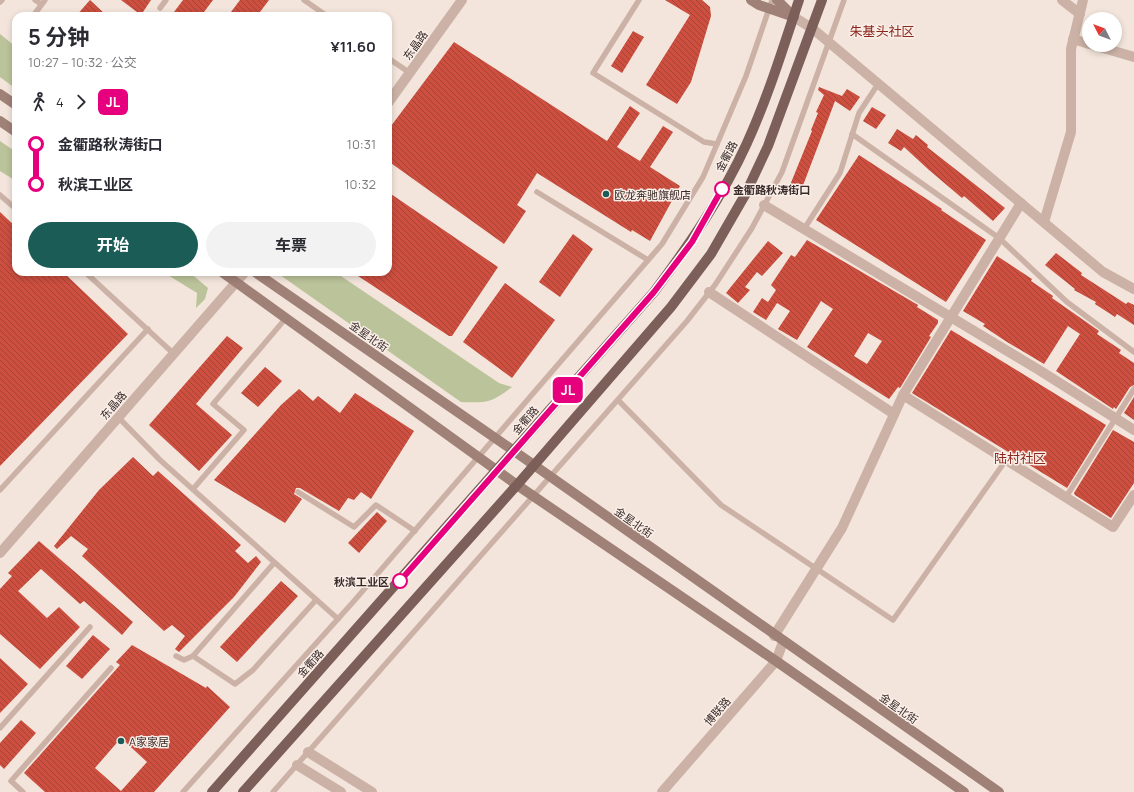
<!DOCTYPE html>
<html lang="zh">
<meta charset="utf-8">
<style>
:root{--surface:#fff;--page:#f2f2f3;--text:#2b2b33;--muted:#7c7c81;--accent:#1b5c57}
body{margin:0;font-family:Manrope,"Noto Sans SC",sans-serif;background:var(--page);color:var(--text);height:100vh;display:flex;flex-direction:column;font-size:15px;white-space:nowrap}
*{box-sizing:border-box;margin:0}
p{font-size:13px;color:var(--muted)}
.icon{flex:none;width:22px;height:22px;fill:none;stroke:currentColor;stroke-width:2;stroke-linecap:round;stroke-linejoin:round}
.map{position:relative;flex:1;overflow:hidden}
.panel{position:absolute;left:12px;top:12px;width:380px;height:264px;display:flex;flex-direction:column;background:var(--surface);border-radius:12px;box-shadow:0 2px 6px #0003}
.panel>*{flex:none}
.badge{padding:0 8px;border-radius:6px;font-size:14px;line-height:26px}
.needle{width:26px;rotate:312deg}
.tools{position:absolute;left:1082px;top:12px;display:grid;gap:8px}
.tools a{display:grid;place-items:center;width:40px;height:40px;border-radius:50%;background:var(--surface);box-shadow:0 2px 6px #0003;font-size:20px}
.map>.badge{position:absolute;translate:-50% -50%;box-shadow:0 0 0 2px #fff}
.legs{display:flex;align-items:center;gap:6px;height:44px;padding:0 16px;font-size:13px}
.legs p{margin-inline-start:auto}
.headline{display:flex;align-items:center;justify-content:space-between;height:68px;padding:0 16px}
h1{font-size:22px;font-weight:700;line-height:30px}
.action{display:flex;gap:8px;margin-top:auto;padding:8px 16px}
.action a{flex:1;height:46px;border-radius:24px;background:var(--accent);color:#fff;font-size:16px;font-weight:700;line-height:46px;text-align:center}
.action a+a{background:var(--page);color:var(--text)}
ul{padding:0 16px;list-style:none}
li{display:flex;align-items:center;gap:14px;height:40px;font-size:15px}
li i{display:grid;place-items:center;width:6px;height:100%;margin:0 5px;background:currentColor}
li i::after{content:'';width:10px;height:10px;margin:-5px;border:3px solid;border-radius:50%;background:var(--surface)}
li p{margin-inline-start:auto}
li:first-child i{background:linear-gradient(#0000 50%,currentColor 0)}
li:last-child i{background:linear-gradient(currentColor 50%,#0000 0)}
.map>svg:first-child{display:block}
</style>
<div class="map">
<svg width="1134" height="792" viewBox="0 0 1134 792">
<defs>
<pattern id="building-back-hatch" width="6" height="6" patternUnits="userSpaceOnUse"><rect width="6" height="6" fill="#cc4f40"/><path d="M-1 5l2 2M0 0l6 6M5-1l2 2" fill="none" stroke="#a74236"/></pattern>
</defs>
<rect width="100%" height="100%" fill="#f3e5db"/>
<g fill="#bbc39a">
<path d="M 0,34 L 16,47 L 16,89 L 0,77 Z"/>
<path d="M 0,141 L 16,152 L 16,181 L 0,171 Z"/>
<path d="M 163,272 L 189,272 L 208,288 L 205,299 L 196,308 L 197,293 Z"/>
<path d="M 280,272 L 335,272 L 499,383 L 512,387 C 491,403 487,403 461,402 L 280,275 Z"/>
</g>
<g fill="url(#building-back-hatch)" fill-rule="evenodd">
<path d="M 90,0 L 107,16 L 76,16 Z"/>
<path d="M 121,0 L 151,0 L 141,15 Z"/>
<path d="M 183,0 L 213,0 L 201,16 L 171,16 Z"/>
<path d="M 240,0 L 269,0 L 257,16 L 228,16 Z"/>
<path d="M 665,0 L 702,0 L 710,7 L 711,16 L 691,82 L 677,104 L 646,85 L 690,15 Z"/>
<path d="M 633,31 L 644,37 L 622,73 L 611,66 Z"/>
<path d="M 454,42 L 607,141 L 630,106 L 640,113 L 617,147 L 640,161 L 663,126 L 673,132 L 650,167 L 680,186 L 650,241 L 632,230 L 631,232 L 537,173 L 517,205 L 526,211 L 504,244 L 388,161 L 388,130 Z"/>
<path d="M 819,87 L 842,96 L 847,89 L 860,97 L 850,111 L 835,101 L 799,196 L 788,190 L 812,131 L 811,130 L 818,113 L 816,112 L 824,95 L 818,90 Z"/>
<path d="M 872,107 L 886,115 L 876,129 L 863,121 Z"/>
<path d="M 897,129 L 913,139 L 916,135 L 928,145 L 927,147 L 1005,208 L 993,221 L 964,196 L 962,198 L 929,170 L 904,147 L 901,151 L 888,143 Z"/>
<path d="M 859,155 L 942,209 L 941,210 L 986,240 L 946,302 L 816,220 Z"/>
<path d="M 388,192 L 498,267 L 452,336 L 449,336 L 352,272 L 388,272 Z"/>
<path d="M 0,212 L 16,227 L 16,272 L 63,272 L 128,334 L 0,466 Z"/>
<path d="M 573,234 L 593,249 L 560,297 L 539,282 Z"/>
<path d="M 807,240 L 918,305 L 917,307 L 938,320 L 938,323 L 929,336 L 931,337 L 900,388 L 898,387 L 889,399 L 807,347 L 833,309 L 821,301 L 797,340 L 778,329 L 790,311 L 777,303 L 766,320 L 753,312 L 762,298 L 768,302 L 776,290 L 771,285 L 791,255 L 795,257 ZM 868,333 L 882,341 L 867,364 L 854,356 Z"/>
<path d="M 768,241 L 783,253 L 762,276 L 757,272 L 745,287 L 750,290 L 738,303 L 726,293 Z"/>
<path d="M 1056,253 L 1082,273 L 1081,275 L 1126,304 L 1128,302 L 1134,305 L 1134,325 L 1117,314 L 1115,317 L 1095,304 L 1096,302 L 1074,290 L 1075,289 L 1045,265 Z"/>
<path d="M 997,256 L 1032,279 L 1031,281 L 1053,296 L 1052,298 L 1099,331 L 1097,334 L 1121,350 L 1119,353 L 1134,363 L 1134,385 L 1130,387 L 1116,409 L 1114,407 L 1113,409 L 1056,371 L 1080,334 L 1068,326 L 1044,364 L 1007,342 L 983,326 L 985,324 L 963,311 Z"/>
<path d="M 505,283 L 555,320 L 512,378 L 463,342 Z"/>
<path d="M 951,330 L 1106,425 L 1067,488 L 912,393 Z"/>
<path d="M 227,336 L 243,348 L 196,404 L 232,435 L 199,471 L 149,425 Z"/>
<path d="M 265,367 L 282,381 L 258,407 L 241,393 Z"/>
<path d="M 299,389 L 313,401 L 318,396 L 340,413 L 355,393 L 414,431 L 371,499 L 361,492 L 354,500 L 348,498 L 339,511 L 300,488 L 296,488 L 294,494 L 302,499 L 285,523 L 214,480 L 281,405 Z"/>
<path d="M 1134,397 L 1134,420 L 1124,413 Z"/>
<path d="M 1113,430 L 1134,442 L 1134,483 L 1111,518 L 1075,495 L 1074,493 Z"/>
<path d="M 133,457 L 153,476 L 158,471 L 241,545 L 235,551 L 248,563 L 256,556 L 261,562 L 234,597 L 179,652 L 175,649 L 185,636 L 172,625 L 164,631 L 82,556 L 88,549 L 71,536 L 57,549 L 54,546 L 99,490 Z"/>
<path d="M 377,512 L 387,521 L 359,553 L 348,543 Z"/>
<path d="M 39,541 L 133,622 L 122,635 L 84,601 L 80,604 L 41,569 L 18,591 L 47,618 L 59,607 L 80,627 L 40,669 L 0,634 L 0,589 L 12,576 L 8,573 Z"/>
<path d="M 281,581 L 298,596 L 237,662 L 220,647 Z"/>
<path d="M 93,635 L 110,649 L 82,679 L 66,666 Z"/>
<path d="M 132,645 L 206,688 L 207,686 L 230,707 L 154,792 L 45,792 L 24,773 L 120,665 L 116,662 ZM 121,738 L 147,762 L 121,791 L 95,768 Z"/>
<path d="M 0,658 L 28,684 L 0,713 Z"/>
<path d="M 21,720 L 36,733 L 4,769 L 0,765 L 0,743 Z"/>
</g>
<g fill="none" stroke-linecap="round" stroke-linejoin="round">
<g stroke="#ccb2a6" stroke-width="5.5">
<path d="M 35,0 L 41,4"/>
<path d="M 304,0 L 327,16"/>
<path d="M 639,0 L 593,73 L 704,142 L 717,144"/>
<path d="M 0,2 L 2,0"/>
<path d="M 160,8 L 166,0"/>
<path d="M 33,16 L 45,0"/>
<path d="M 388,58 L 410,73"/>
<path d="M 852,134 L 999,238 L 1067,302 L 1134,352"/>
<path d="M 537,192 L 648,260"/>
<path d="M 0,195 L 16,209"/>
<path d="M 804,229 L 840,173 L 859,113 L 878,84"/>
<path d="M 85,272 L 174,354"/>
<path d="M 618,400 L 721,505 L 893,620 L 1006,460"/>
<path d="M 118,417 L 160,460 L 338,619"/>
<path d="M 193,489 L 244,430 L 213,404 L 286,318"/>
<path d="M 0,490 L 148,329"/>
<path d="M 298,492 L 354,527 L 376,505 L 415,531"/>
<path d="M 1066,497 L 1134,389"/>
<path d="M 176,656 L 184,660 L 193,656 L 274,563"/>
<path d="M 193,656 L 235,684 L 253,670 L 316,600"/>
<path d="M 0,728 L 90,627"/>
<path d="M 23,792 L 11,781 L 111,668"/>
<path d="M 183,792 L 354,601 L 662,244 L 703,177 L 746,76 L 772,0"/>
<path d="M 273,792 L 687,321 L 715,285 L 752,228 L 782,172 L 844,0"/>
</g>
<g stroke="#ccb2a6" stroke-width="10">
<path d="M 1062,0 L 1080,14"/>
<path d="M 1073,39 L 1089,44"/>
<path d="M 1093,45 L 1134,57"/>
<path d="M 388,103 L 462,0"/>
<path d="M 764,205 L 1039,370 L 1134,430"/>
<path d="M 1044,222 L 1071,132 L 1071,49 L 1083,0"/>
<path d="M 709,292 L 894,414"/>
<path d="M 903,395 L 1113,527 L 1134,495"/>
<path d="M 0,553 L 245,272"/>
<path d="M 774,636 L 842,528 L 903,395 L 1021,203"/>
<path d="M 308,752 L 372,792"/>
<path d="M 297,765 L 341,792"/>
<path d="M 662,792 L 776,661 L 783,642"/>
</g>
<path stroke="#ccb2a6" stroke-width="10" d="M 794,17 L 813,29 L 1103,272 L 1134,289"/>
<g stroke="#a08177" stroke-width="10">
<path d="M 751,0 L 759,5 L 794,17"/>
<path d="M 777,0 L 792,15"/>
<path d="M 0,94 L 16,105"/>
<path d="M 0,121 L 16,132"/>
<path d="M 222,272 L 517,485 L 776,661 L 964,792"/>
<path d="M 255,272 L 514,451 L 999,792"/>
</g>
<g stroke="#7b5f58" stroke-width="10">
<path d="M 212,792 L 654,292 C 689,245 723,196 747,143 C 768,97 783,48 799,0"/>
<path d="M 243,792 L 517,485 L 671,307 L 711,254 L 745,195 L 768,146 L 822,0"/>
</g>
</g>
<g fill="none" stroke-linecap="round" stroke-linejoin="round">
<g stroke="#fff" stroke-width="9">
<path id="line-1" d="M 400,581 L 654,292 L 692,242 L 722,189"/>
</g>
<use href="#line-1" stroke="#e6007e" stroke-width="6"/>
</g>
<g fill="#fff" stroke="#e6007e" stroke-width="2">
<circle cx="722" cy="189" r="7"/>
<circle cx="400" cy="581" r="7"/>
</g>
<g fill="#1b5c57" stroke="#faefe8" stroke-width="1.5">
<circle cx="606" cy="194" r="4"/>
<circle cx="121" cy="741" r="4"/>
</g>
<g text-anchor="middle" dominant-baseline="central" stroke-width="3" stroke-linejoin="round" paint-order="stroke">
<g font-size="11" fill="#382a28" stroke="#faefe8">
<text transform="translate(415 45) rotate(-54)">东晶路</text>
<text transform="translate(726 156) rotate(-62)">金衢路</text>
<text transform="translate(369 336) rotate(35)">金星北街</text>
<text transform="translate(113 405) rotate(-49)">东晶路</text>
<text transform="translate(525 420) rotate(-49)">金衢路</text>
<text transform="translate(634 522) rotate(35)">金星北街</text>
<text transform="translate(310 663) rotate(-48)">金衢路</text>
<text transform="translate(899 708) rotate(35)">金星北街</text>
<text transform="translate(717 711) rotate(-49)">博联路</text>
</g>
<g font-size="11" font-weight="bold" fill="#382a28" stroke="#faefe8" text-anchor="start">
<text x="733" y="189">金衢路秋涛街口</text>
<text x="389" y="581" text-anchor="end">秋滨工业区</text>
</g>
<g font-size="11" fill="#382a28" stroke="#faefe8" text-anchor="start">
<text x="614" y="194">欧龙奔驰旗舰店</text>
<text x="129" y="741">A家家居</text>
</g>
<g font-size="13" fill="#8b271c" stroke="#faefe8">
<text x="882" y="31">朱基头社区</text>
<text x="1020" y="458">陆村社区</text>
</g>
</g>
</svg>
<div class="tools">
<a><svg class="needle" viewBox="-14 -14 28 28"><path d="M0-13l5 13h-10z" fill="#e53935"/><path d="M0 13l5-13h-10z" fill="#7c7c81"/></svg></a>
</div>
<b class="badge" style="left:568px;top:390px;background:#e6007e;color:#fff">JL</b>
<section class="panel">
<div class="headline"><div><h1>5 分钟</h1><p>10:27 – 10:32 · 公交</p></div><b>¥11.60</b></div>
<div class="legs"><svg class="icon" aria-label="walk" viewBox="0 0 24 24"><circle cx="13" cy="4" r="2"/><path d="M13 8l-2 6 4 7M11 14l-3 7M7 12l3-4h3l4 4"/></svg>4<svg class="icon" aria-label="forward" viewBox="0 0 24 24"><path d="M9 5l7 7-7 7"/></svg><b class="badge" style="background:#e6007e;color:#fff">JL</b></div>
<ul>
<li><i style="color:#e6007e"></i><b>金衢路秋涛街口</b><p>10:31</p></li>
<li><i style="color:#e6007e"></i><b>秋滨工业区</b><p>10:32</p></li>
</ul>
<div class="action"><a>开始</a><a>车票</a></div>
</section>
</div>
